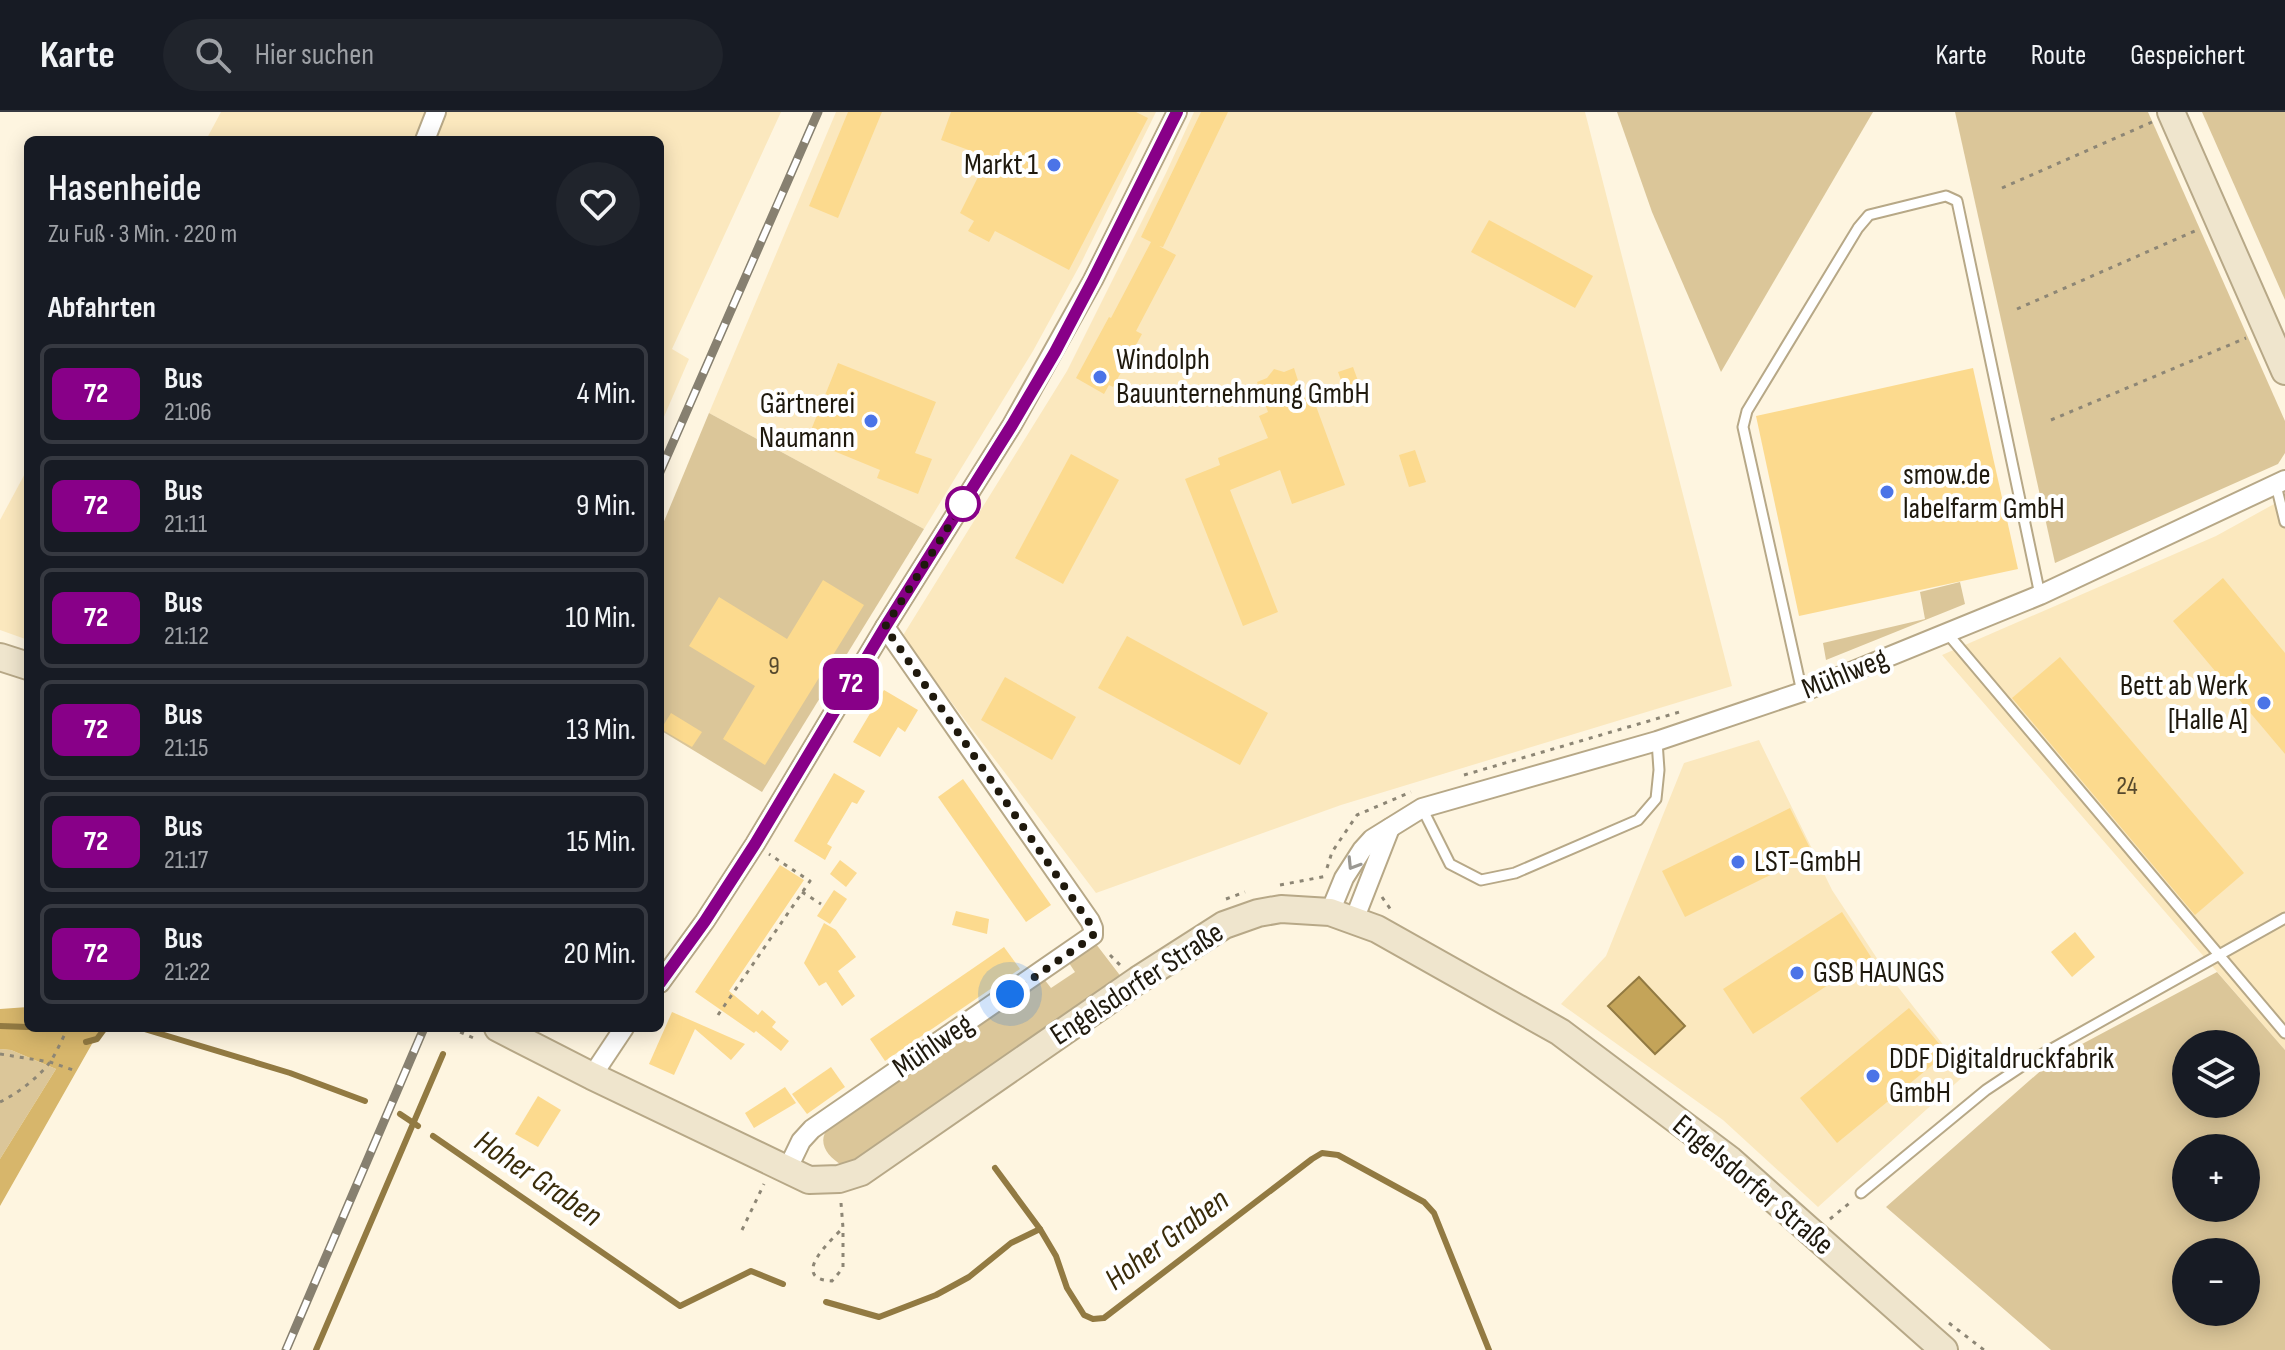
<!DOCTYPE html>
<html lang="de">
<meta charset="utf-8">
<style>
:root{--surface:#171b24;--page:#20242c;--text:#f1f3f6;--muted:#9ea1a6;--line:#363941}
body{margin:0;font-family:"Sofia Sans Condensed",sans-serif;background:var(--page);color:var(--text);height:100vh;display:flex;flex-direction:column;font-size:30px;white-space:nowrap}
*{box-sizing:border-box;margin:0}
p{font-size:26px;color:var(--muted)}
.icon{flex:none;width:44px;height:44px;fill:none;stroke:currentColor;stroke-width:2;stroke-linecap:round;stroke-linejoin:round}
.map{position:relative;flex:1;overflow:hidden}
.drawer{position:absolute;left:24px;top:24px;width:640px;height:896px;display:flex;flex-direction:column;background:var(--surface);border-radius:12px;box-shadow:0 4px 20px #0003}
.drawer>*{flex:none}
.badge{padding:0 16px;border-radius:12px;font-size:28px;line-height:52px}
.fabs{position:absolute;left:2172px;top:918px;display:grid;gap:16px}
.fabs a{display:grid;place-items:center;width:88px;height:88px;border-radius:50%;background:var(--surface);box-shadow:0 4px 20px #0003;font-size:40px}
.you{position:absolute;width:40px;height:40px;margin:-20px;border:6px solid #fff;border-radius:50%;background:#1a73e8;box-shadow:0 0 0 12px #1a73e833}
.map>.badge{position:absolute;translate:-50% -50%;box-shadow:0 0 0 4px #fff}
h2{padding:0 24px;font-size:30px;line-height:72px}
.round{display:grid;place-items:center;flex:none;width:84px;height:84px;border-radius:42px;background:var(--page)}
.headline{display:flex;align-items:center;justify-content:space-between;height:136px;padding:0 24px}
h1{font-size:38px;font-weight:600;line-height:60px}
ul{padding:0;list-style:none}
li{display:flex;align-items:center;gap:24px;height:100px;margin:0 16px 12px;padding:0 8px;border:4px solid var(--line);border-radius:12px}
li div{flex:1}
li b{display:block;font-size:30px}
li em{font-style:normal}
li .badge{min-width:88px;font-weight:700;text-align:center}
header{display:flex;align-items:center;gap:48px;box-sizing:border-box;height:112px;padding:0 40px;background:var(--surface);border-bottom:2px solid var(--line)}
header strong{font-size:38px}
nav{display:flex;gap:44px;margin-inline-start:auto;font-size:28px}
.search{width:560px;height:72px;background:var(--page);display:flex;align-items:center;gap:20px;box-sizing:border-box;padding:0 28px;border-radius:44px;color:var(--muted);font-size:30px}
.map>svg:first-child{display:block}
</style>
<header>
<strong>Karte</strong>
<div class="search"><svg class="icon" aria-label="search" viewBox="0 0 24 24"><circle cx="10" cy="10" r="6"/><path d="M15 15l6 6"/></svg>Hier suchen</div>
<nav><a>Karte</a><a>Route</a><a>Gespeichert</a></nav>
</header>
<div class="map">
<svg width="2285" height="1238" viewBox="0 0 2285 1238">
<rect width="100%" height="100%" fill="#fef5e0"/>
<g fill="#fbe8be">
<path d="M 221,0 L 781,0 L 672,237 L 689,247 L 660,314 L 660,28 L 206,28 Z"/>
<path d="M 836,0 L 1156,0 L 1081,151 L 1033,239 L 924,417 L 709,301 Z"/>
<path d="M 1194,0 L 1585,0 L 1732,574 L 1341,693 L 1096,781 L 902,525 L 1067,259 L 1166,61 Z"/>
<path d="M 28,356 L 28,528 L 0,518 L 0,408 Z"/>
<path d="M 2285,386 L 2285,938 L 1942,543 L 2216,424 Z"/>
<path d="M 1759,628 L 1832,778 L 1884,857 L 1966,962 L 1818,1095 L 1723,1008 L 1561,892 L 1606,844 L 1684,651 Z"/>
</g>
<g fill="#dbc699" fill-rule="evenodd">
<path d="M 1617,0 L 1873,0 L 1721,260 L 1652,100 Z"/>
<path d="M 1955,0 L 2148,0 L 2285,309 L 2285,341 L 2278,352 L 2055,451 Z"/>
<path d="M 2202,0 L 2285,0 L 2285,188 Z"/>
<path d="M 709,301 L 924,417 L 762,680 L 660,618 L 660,419 Z"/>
<path d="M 1960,470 L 1965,492 L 1826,548 L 1823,531 L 1925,507 L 1920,480 Z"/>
<path d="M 1096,832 L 1122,866 L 856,1048 L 842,1053 C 827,1045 816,1029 829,1015 L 1044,867 L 1051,876 L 1075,860 L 1069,851 Z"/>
<path d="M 2217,860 L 2285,938 L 2285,1238 L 2051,1238 L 1886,1095 L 2054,947 ZM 2186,932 L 2246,932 L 2246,992 L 2186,992 ZM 2246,1036 L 2246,1096 L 2186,1096 L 2186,1036 ZM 2246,1140 L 2246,1200 L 2186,1200 L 2186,1140 Z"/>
<path d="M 0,937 L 11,938 L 56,957 L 0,1047 Z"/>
</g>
<path fill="#d7b66b" d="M 28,895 L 28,916 L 101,916 L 0,1094 L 0,1047 L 56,957 L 11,938 L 0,937 L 0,897 Z"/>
<path fill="#c4a459" stroke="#927a42" stroke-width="2" d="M 1639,865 L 1685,914 L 1655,942 L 1608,894 Z"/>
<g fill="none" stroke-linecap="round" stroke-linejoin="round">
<g stroke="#927a42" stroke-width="6">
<path d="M 0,914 L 28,915"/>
<path d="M 141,916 L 290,961 L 365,989"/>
<path d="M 86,930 L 97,927 L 105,916"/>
<path d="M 400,1002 L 418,1014"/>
<path d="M 433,1024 L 680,1194 L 751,1159 L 783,1172"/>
<path d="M 995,1056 L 1040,1117"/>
<path d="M 826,1190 L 879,1205 L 936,1183 L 969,1165 L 1011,1131 L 1040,1117 L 1056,1144 L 1067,1176 L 1084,1203 L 1093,1207 L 1104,1206 L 1312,1047 L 1322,1041 L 1338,1043 L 1424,1090 L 1434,1101 L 1489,1238"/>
<path d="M 316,1238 L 443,942"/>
</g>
</g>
<g fill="#fcda8e">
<path d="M 848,0 L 882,0 L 838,106 L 809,94 Z"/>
<path d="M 951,0 L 1136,0 L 1148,6 L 1069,158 L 995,119 L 989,130 L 968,119 L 974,109 L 960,101 L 988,45 L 941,28 Z"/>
<path d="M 1201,0 L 1228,0 L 1163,135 L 1159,134 L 1176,143 L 1136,219 L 1142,222 L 1113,275 L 1109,273 L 1104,282 L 1076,266 L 1109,205 L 1111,206 L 1151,130 L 1141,125 Z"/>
<path d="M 1489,108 L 1593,164 L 1575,196 L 1471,140 Z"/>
<path d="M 838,251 L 936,290 L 915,341 L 932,347 L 918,382 L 877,366 L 880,358 L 807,328 Z"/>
<path d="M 1353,255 L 1361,277 L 1346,282 L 1338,260 Z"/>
<path d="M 1294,256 L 1301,278 L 1309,275 L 1345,373 L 1292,392 L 1280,358 L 1230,378 L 1278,500 L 1243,514 L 1185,367 L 1220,353 L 1218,346 L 1268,326 L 1259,304 L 1268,300 L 1257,270 L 1267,266 L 1274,257 L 1284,260 Z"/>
<path d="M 1973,256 L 2018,457 L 1799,504 L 1756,304 Z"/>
<path d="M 1415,338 L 1426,370 L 1409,375 L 1399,343 Z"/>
<path d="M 1071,342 L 1119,368 L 1063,472 L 1015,446 Z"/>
<path d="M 2223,466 L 2285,541 L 2285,642 L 2173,509 Z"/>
<path d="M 823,468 L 864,493 L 765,653 L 723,627 L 755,574 L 689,534 L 719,485 L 787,527 Z"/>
<path d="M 1127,524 L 1268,601 L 1240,653 L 1098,576 Z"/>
<path d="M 2060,545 L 2244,761 L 2195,803 L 2012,586 Z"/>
<path d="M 1005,565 L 1076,605 L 1052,648 L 981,608 Z"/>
<path d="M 884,578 L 918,598 L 905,620 L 898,615 L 880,645 L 853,630 Z"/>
<path d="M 671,601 L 702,620 L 692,635 L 661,617 Z"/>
<path d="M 834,661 L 865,679 L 857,692 L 852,690 L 827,732 L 832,735 L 825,748 L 794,729 Z"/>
<path d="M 963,667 L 1051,793 L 1026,810 L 938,685 Z"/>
<path d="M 1790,696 L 1813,742 L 1685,805 L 1662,759 Z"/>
<path d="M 840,748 L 857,761 L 846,775 L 830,762 Z"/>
<path d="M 780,753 L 804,768 L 729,879 L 758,903 L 762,898 L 776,910 L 772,915 L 789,929 L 781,939 L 756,919 L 754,921 L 695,880 Z"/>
<path d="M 834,778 L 847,787 L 830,812 L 817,804 Z"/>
<path d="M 956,799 L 989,807 L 987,822 L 952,813 Z"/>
<path d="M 1842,800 L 1871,845 L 1753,922 L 1723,877 Z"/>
<path d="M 824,811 L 836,818 L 856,845 L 838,859 L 855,884 L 842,894 L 826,870 L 819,874 L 804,851 Z"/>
<path d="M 2075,820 L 2095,845 L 2072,865 L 2051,840 Z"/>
<path d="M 1004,835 L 1020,857 L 885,949 L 870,927 Z"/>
<path d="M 1909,896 L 1947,941 L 1837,1031 L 1800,986 Z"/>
<path d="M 672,900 L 688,907 L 745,932 L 731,948 L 695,917 L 674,963 L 649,952 Z"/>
<path d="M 831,955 L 845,975 L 807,1002 L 792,982 Z"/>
<path d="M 785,975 L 796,991 L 754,1016 L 745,1001 Z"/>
<path d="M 538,984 L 561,998 L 538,1035 L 515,1022 Z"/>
</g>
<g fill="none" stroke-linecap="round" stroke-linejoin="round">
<g stroke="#b7a887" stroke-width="13">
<g id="lane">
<path d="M 2276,373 L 2285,410"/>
<path d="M 1947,521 L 2285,921"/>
<path d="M 1802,580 L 1743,315 L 1747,299 L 1858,116 L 1869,103 L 1946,84 L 1957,89 L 2040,483"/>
<path d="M 1422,696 L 1450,752 L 1481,768 L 1515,761 L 1638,708 L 1656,687 L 1659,658 L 1657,629"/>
<path d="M 1861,1081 L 1986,978 L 2025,952 L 2285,806"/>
</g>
</g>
<g stroke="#b7a887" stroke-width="22">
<g id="street">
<path d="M 425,28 L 436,0"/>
<path d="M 1330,800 L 1344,766 L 1362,738 L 1372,727 L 1422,696 L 1657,629 L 1802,580 L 2040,483 L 2285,368"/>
<path d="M 1354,808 L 1390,716"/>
<path d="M 660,871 L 705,809 L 755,732 L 885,515 L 1012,313 L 1093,168 L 1177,0"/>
<path d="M 592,964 L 624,916"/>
<path d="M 787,1058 L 801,1029 L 812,1017 L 1093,823 L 1093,816 L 1090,809 L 885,515"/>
</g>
</g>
<g stroke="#b7a887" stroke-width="30">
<g id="secondary">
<path d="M 2171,0 L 2285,259"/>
<path d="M 0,545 L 28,554"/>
<path d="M 498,916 L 592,964 L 809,1068 L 839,1067 L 861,1060 L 1138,868 L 1224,813 L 1258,801 L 1281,797 L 1330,800 L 1377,817 L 1560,920 L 1730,1048 L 1944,1238"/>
</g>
</g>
<g stroke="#8d8675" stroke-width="3" stroke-dasharray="4 6" stroke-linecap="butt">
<path d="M 2002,76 L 2152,10"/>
<path d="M 2017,197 L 2197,118"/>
<path d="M 2051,308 L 2246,226"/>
<path d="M 1464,663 L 1683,599"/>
<path d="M 1327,756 L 1332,740 L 1357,703 L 1411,680"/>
<path d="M 1280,773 L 1327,764"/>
<path d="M 802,780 L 821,792"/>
<path d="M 1382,785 L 1391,798"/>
<path d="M 1226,787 L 1245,780"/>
<path d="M 1110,843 L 1121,854"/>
<path d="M 718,903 L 810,769 L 769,742"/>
<path d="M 451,916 L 478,928"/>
<path d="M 0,942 L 50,950 L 76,959"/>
<path d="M 0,990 C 18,981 38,966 50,950 C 57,940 62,927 68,916"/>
<path d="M 841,1091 L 843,1116 C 832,1127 788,1167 832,1169 L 843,1156 L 843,1116"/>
<path d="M 1830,1107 L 1852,1089"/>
<path d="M 742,1118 L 764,1072"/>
<path d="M 1949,1211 L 1984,1238"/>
</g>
<use href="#lane" stroke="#fff" stroke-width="9"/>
<use href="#street" stroke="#fff" stroke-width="18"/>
<use href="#secondary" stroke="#efe5cd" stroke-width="26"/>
<g stroke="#878070" stroke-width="9">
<g id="rail">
<path d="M 660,360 L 818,0"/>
<path d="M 286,1238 L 424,916"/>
</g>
</g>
<use href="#rail" stroke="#fff" stroke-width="6" stroke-dasharray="18" stroke-linecap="butt"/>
</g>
<defs><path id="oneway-chevron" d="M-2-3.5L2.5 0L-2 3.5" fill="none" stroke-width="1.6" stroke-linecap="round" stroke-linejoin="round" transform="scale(2)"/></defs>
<use stroke="#9a9892" href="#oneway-chevron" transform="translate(1353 752) rotate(122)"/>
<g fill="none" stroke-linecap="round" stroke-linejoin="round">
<g stroke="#fff" stroke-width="18">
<path id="line" d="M 660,871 L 705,809 L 755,732 L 885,515 L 1012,313 L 1055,240 L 1093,168 L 1177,0"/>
</g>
<use href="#line" stroke="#808" stroke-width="12"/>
<path stroke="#1f190d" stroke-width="8" stroke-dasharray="0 14.4" d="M 963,392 L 885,515 L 1093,816 L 1093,823 L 1088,828 L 1010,882"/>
</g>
<g fill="#4b74e7" stroke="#fff" stroke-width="3">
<circle cx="1054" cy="53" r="8"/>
<circle cx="1100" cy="265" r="8"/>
<circle cx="871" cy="309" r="8"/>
<circle cx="1887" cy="380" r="8"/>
<circle cx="2264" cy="591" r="8"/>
<circle cx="1738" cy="750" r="8"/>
<circle cx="1797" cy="861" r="8"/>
<circle cx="1873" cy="964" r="8"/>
</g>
<circle fill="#fff" stroke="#808" stroke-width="4" cx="963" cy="392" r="16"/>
<g text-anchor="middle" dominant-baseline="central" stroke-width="8" stroke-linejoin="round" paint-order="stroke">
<g font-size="26" fill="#56492d">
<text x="774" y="554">9</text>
<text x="2127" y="674">24</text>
</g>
<g font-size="30" fill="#1f190d" stroke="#fff" text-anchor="start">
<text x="1038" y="53" text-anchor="end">Markt 1</text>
<text x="1116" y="248">Windolph<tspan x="1116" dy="34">Bauunternehmung GmbH</tspan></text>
<text x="855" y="292" text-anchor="end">Gärtnerei<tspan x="855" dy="34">Naumann</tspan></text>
<text x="1903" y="363">smow.de<tspan x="1903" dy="34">labelfarm GmbH</tspan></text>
<text x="2248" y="574" text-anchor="end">Bett ab Werk<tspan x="2248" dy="34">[Halle A]</tspan></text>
<text x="1754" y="750">LST-GmbH</text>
<text x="1813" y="861">GSB HAUNGS</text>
<text x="1889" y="947">DDF Digitaldruckfabrik<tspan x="1889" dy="34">GmbH</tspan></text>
</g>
<g font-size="30" fill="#1f190d" stroke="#fff">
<text transform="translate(1845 562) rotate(-22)">Mühlweg</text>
<text transform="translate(1137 872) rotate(-33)">Engelsdorfer Straße</text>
<text transform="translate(933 934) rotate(-34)">Mühlweg</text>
<text transform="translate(1753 1073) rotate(40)">Engelsdorfer Straße</text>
</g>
<g font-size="32" font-style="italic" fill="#3a2c0a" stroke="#fff">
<text transform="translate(538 1067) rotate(34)">Hoher Graben</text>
<text transform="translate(1167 1128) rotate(-37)">Hoher Graben</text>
</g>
</g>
</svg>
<div class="fabs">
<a><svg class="icon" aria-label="layers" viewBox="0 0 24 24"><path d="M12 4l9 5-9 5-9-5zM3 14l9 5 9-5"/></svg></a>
<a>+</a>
<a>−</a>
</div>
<div class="you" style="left:1010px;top:882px"></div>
<b class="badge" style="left:851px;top:572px;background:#808;color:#fff">72</b>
<section class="drawer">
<div class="headline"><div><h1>Hasenheide</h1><p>Zu Fuß · 3 Min. · 220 m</p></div><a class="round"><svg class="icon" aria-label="heart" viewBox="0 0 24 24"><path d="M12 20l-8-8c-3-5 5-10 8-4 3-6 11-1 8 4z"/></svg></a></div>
<h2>Abfahrten</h2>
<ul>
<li><span class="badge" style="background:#808;color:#fff">72</span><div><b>Bus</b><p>21:06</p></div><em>4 Min.</em></li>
<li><span class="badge" style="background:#808;color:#fff">72</span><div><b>Bus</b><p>21:11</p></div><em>9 Min.</em></li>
<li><span class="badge" style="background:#808;color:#fff">72</span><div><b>Bus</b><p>21:12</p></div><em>10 Min.</em></li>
<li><span class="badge" style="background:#808;color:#fff">72</span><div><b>Bus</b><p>21:15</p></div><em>13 Min.</em></li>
<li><span class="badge" style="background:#808;color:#fff">72</span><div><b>Bus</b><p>21:17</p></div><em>15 Min.</em></li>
<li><span class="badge" style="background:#808;color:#fff">72</span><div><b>Bus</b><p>21:22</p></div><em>20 Min.</em></li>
</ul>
</section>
</div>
